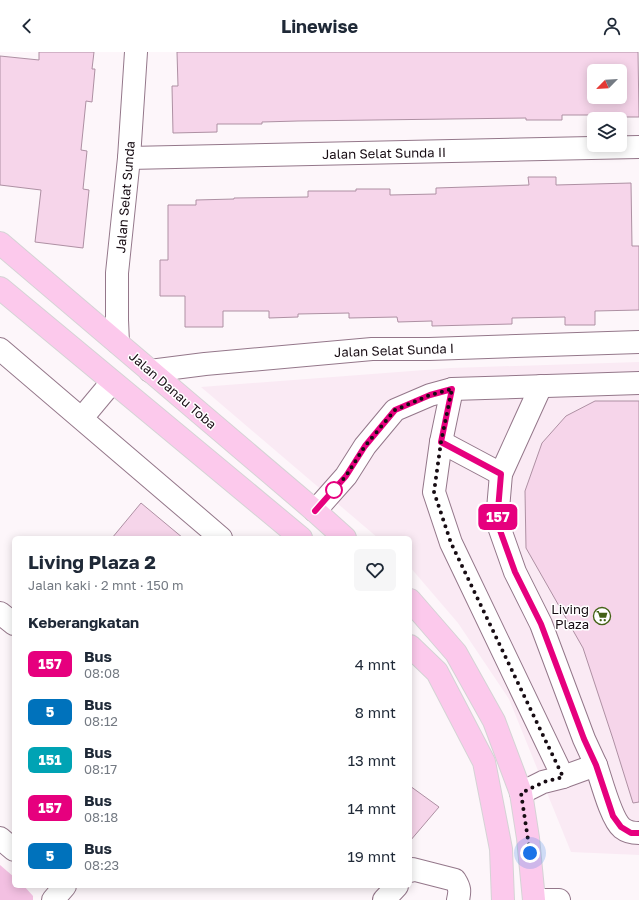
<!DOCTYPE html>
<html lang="id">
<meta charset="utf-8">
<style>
:root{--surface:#fff;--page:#f6f6f7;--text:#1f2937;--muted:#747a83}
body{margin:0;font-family:"Golos Text",sans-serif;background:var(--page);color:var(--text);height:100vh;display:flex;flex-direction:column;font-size:15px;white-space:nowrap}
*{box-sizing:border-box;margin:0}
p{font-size:13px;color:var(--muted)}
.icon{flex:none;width:22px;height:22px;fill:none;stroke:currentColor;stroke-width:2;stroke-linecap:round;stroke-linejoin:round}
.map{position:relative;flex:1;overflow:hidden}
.panel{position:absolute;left:12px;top:484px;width:400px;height:352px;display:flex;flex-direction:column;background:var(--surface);border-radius:6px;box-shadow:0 2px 10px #0003}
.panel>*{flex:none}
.badge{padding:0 8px;border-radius:6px;font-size:14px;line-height:26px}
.needle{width:26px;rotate:246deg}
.buttons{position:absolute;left:587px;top:12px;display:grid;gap:8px}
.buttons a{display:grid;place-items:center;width:40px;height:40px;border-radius:6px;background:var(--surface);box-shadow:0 2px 10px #0003;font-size:20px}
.you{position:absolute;width:20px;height:20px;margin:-10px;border:3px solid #fff;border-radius:50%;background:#1a73e8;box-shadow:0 0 0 6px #1a73e833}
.map>.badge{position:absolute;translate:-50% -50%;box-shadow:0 0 0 2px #fff}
h2{padding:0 16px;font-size:15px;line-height:36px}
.round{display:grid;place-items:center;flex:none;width:42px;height:42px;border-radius:6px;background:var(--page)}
.summary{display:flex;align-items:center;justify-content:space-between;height:68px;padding:0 16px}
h1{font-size:19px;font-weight:700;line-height:30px}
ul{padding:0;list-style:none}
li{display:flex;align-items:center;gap:12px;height:48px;padding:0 16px}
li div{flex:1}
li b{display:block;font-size:15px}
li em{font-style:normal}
li .badge{min-width:44px;font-weight:700;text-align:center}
header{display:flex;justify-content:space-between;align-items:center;height:52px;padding:0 16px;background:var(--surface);font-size:18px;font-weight:700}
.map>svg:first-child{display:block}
</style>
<header><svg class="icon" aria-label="back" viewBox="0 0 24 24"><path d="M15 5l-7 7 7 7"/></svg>Linewise<svg class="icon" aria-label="person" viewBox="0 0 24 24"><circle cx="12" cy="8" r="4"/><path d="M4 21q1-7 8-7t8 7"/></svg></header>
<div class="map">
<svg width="639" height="848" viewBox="0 0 639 848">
<rect width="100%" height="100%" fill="#fdf6fa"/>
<path fill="#faeaf4" d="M 639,310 L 639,803 L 571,800 L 509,647 L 458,571 L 410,515 L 410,486 L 378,486 L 201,335 L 451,316 Z"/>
<path fill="#f3c0e2" d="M 0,813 L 14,825 L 14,834 L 24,834 L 33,844 L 33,848 L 0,848 Z"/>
<g fill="#f6d5ea" stroke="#ae90a3" fill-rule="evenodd">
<path d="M 39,0 L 94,0 L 92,17 L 95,17 L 92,50 L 86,49 L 81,98 L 87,99 L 83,137 L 89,138 L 83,196 L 35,190 L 41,138 L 0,133 L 0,4 L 39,8 Z"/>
<path d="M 177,0 L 638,0 L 639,65 L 608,65 L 608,63 L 562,63 L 562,68 L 526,68 L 526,66 L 298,69 L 262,70 L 262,72 L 217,72 L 217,80 L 173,81 L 172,34 L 178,34 ZM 594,19 L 620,19 L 620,45 L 594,45 Z"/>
<path d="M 528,125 L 556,125 L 556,133 L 631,131 L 632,194 L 639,194 L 639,258 L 595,259 L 595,273 L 565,273 L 565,265 L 512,266 L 512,272 L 432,274 L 432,269 L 398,270 L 397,265 L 349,266 L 349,261 L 298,262 L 298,265 L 269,266 L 269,259 L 223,259 L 223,275 L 185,275 L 185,244 L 160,244 L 160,208 L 168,208 L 168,153 L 196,153 L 196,148 L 234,147 L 234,146 L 308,145 L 308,139 L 356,139 L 356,137 L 390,137 L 390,143 L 436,142 L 436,136 L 529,133 Z"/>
<path d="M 595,349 L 639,349 L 639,750 L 633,751 L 613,687 L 583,596 L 526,496 L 525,439 L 542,391 L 566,364 Z"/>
<path d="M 141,451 L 183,486 L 112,486 Z"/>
<path d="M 410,734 L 439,755 L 410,789 Z"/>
</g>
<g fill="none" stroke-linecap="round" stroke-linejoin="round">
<g stroke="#94778a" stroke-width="24">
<g id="minor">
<path d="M 129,106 L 639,95"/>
<path d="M 118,291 L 117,268 L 117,221 L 129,106 L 136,0"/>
<path d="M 0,297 L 221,486"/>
<path d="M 150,319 L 205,312 L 372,297 L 429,297 L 639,290"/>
<path d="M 541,334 L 501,422 L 497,469 L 515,520 L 541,572 L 584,687 L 596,713 L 563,725"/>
<path d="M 452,337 L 441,390 L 434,440 L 451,491 L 563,725 L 543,730 L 521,741"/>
<path d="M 82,366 L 112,330"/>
<path d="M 441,390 L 501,422"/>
<path d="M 315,459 L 346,424 L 365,394 L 395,358 L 430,343 L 452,337 L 639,331"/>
<path d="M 0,561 L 14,572"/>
<path d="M 596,713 C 601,727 611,767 622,776 C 627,780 632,781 639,781"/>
<path d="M 0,786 L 14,798"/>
<path d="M 410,819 L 412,817 L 455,828 C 460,836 460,839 458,848"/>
<path d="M 53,848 L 65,834"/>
<path d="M 384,848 L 397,834"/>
<path d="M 534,848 L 559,848"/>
</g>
</g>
<g stroke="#d5d3d5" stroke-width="24">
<g id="major">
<path d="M 0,191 L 315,459 L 345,486"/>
<path d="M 0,236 L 301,486"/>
<path d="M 410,548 L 456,601 L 494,669 L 521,741 L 528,786 L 534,848"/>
<path d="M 410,594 L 437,620 L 484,710 L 501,797 L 503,848"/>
</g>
</g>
<use href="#minor" stroke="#fff" stroke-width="22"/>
<use href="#major" stroke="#fcc9ec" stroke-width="22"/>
</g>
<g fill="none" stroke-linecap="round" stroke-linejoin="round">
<g stroke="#fff" stroke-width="9">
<path id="line" d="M 315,459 L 346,424 L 365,394 L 395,358 L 430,343 L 452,337 L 441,390 L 501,422 L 497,470 L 515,520 L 541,572 L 584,687 L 596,713 L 613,764 L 621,775 L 631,781 L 639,781"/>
</g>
<use href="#line" stroke="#e6007e" stroke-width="6"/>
<path stroke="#170c13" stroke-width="4" stroke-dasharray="0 7.2" d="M 334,438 L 346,424 L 365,394 L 395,358 L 430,343 L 452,337 L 441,390 L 434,440 L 451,491 L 563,725 L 544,730 L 521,741 L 530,801"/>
</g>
<defs>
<g id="supermarket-ring" transform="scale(0.9)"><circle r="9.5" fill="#fff" stroke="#436216" stroke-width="1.5"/><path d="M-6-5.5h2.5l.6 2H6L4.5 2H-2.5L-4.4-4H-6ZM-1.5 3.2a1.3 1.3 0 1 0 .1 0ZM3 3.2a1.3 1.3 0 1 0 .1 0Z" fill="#436216"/></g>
</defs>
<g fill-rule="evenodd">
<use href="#supermarket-ring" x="602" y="564"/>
</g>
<circle fill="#fff" stroke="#e6007e" stroke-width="2" cx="334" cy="438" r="8"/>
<g text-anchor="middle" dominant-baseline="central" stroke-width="3" stroke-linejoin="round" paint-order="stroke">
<g font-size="13" fill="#170c13" stroke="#fff">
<text transform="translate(384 101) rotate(-1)">Jalan Selat Sunda II</text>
<text transform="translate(125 145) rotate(-85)">Jalan Selat Sunda</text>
<text transform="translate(394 298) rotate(-2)">Jalan Selat Sunda I</text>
<text transform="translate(173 338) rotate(41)">Jalan Danau Toba</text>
</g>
<g font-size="13" fill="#170c13" stroke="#fff" text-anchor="end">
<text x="589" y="557">Living<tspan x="589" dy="15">Plaza</tspan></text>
</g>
</g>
</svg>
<div class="buttons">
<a><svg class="needle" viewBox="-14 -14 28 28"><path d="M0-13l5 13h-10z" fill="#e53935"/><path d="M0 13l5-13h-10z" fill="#747a83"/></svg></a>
<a><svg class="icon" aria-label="layers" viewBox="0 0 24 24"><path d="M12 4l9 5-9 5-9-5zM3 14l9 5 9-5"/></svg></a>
</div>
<div class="you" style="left:530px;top:801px"></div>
<b class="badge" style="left:498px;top:465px;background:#e6007e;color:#fff">157</b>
<section class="panel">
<div class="summary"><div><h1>Living Plaza 2</h1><p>Jalan kaki · 2 mnt · 150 m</p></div><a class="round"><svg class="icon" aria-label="heart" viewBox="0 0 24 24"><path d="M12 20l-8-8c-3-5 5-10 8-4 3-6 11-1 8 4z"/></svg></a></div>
<h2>Keberangkatan</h2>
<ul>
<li><span class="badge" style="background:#e6007e;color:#fff">157</span><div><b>Bus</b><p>08:08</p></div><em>4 mnt</em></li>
<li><span class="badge" style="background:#0072bc;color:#fff">5</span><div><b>Bus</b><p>08:12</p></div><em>8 mnt</em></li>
<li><span class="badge" style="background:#00a3b4;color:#fff">151</span><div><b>Bus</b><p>08:17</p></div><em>13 mnt</em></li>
<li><span class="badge" style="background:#e6007e;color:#fff">157</span><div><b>Bus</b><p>08:18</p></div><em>14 mnt</em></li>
<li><span class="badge" style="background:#0072bc;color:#fff">5</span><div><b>Bus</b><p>08:23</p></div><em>19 mnt</em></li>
</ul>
</section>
</div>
